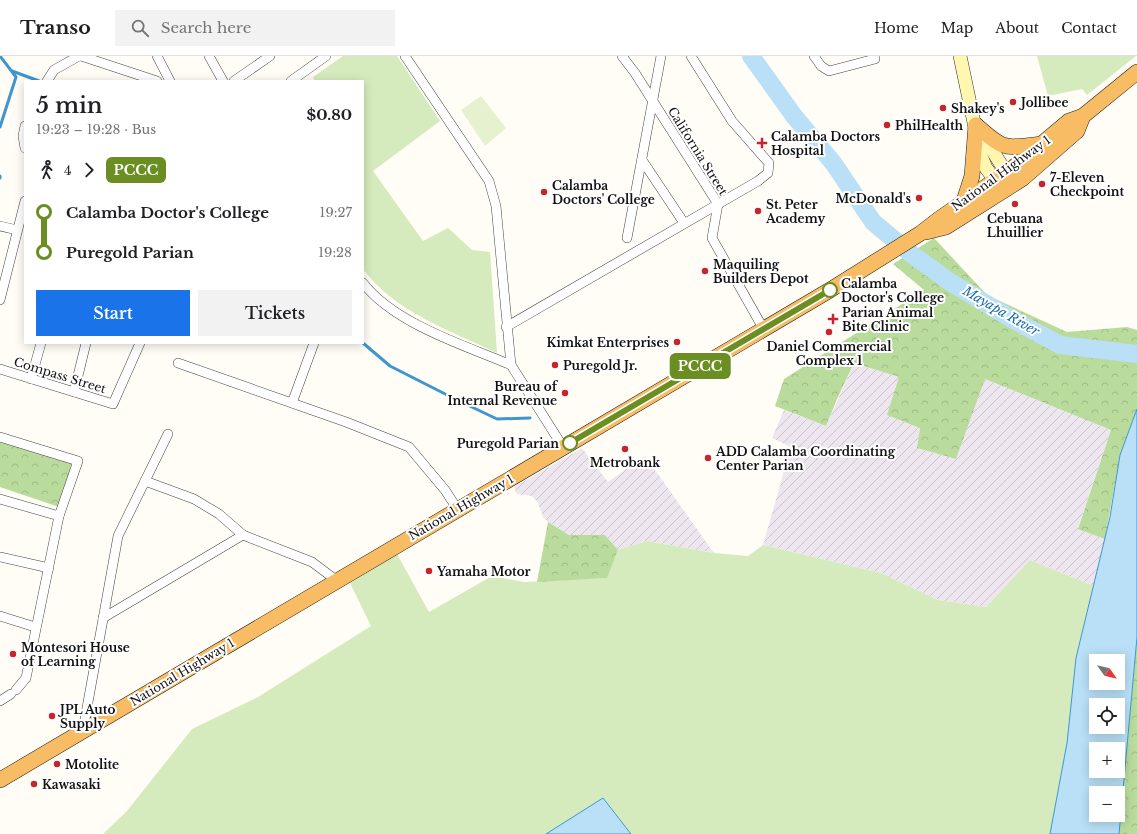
<!DOCTYPE html>
<meta charset="utf-8">
<style>
:root{--surface:#fff;--page:#f2f2f2;--text:#202124;--muted:#757577;--line:#e0e0e0;--accent:#1a73e8}
body{margin:0;font-family:"Libre Baskerville",serif;background:var(--page);color:var(--text);height:100vh;display:flex;flex-direction:column;font-size:15px;white-space:nowrap}
*{box-sizing:border-box;margin:0}
p{font-size:13px;color:var(--muted)}
.icon{flex:none;width:22px;height:22px;fill:none;stroke:currentColor;stroke-width:2;stroke-linecap:round;stroke-linejoin:round}
.map{position:relative;flex:1;overflow:hidden}
.drawer{position:absolute;left:24px;top:24px;width:340px;height:264px;display:flex;flex-direction:column;background:var(--surface);border-radius:0px;box-shadow:0 2px 10px #0003}
.drawer>*{flex:none}
.badge{padding:0 8px;border-radius:6px;font-size:14px;line-height:26px}
.needle{width:26px;rotate:124deg}
.tools{position:absolute;left:1089px;top:598px;display:grid;gap:8px}
.tools a{display:grid;place-items:center;width:36px;height:36px;border-radius:0px;background:var(--surface);box-shadow:0 2px 10px #0003;font-size:20px}
.map>.badge{position:absolute;translate:-50% -50%;box-shadow:0 0 0 2px #fff}
.legs{display:flex;align-items:center;gap:6px;height:44px;padding:0 12px;font-size:13px}
.legs p{margin-inline-start:auto}
.head{display:flex;align-items:center;justify-content:space-between;height:68px;padding:0 12px}
h1{font-size:22px;font-weight:600;line-height:30px}
.cta{display:flex;gap:8px;margin-top:auto;padding:8px 12px}
.cta a{flex:1;height:46px;border-radius:0px;background:var(--accent);color:#fff;font-size:16px;font-weight:600;line-height:46px;text-align:center}
.cta a+a{background:var(--page);color:var(--text)}
ul{padding:0 12px;list-style:none}
li{display:flex;align-items:center;gap:14px;height:40px;font-size:15px}
li i{display:grid;place-items:center;width:6px;height:100%;margin:0 5px;background:currentColor}
li i::after{content:'';width:10px;height:10px;margin:-5px;border:3px solid;border-radius:50%;background:var(--surface)}
li p{margin-inline-start:auto}
li:first-child i{background:linear-gradient(#0000 50%,currentColor 0)}
li:last-child i{background:linear-gradient(currentColor 50%,#0000 0)}
header{display:flex;align-items:center;gap:24px;box-sizing:border-box;height:56px;padding:0 20px;background:var(--surface);border-bottom:1px solid var(--line)}
header strong{font-size:19px}
nav{display:flex;gap:22px;margin-inline-start:auto;font-size:14px}
.search{width:280px;height:36px;background:var(--page);display:flex;align-items:center;gap:10px;box-sizing:border-box;padding:0 14px;border-radius:0px;color:var(--muted);font-size:15px}
.map>svg:first-child{display:block}
</style>
<header>
<strong>Transo</strong>
<div class="search"><svg class="icon" aria-label="search" viewBox="0 0 24 24"><circle cx="10" cy="10" r="6"/><path d="M15 15l6 6"/></svg>Search here</div>
<nav><a>Home</a><a>Map</a><a>About</a><a>Contact</a></nav>
</header>
<div class="map">
<svg width="1137" height="778" viewBox="0 0 1137 778">
<defs>
<pattern id="industrial-furrows" width="10" height="10" patternUnits="userSpaceOnUse"><rect width="10" height="10" fill="#eee6ef"/><path d="M-1 1l2-2M0 10L10 0M9 11l2-2" fill="none" stroke="#cbc4cc"/></pattern>
<pattern id="forest-crowns" width="20" height="18" patternUnits="userSpaceOnUse"><rect width="20" height="18" fill="#b9dc9c"/><path d="M2 6a3 3 0 1 1 6 0M12 15a3 3 0 1 1 6 0" fill="none" stroke="#9ebc85"/></pattern>
</defs>
<rect width="100%" height="100%" fill="#fffdf5"/>
<g fill="url(#industrial-furrows)">
<path d="M 854,307 L 899,321 L 920,372 L 917,392 L 956,403 L 985,323 L 1111,374 L 1078,472 L 1105,483 L 1094,530 L 1030,504 L 986,551 L 938,544 L 881,517 L 763,489 L 791,391 L 772,382 L 784,354 L 826,370 Z"/>
<path d="M 582,392 L 608,426 L 645,400 L 714,497 L 647,485 L 618,494 L 605,479 L 569,479 L 548,466 L 543,461 L 538,447 L 532,440 L 517,438 L 514,431 Z"/>
</g>
<g fill="#d5ebbd">
<path d="M 343,0 L 397,0 L 440,65 L 373,115 L 423,185 L 448,172 L 472,194 L 490,196 L 497,297 C 449,274 395,256 363,213 L 363,25 L 315,25 L 313,21 Z"/>
<path d="M 1037,0 L 1136,0 L 1087,39 L 1082,33 L 1048,40 Z"/>
<path d="M 647,485 L 714,497 L 748,500 L 763,489 L 881,517 L 938,544 L 986,551 L 1030,504 L 1094,530 L 1076,602 L 1067,687 L 1050,778 L 631,778 L 603,742 L 546,778 L 103,778 L 127,755 L 192,673 L 258,641 L 371,570 L 350,527 L 397,498 L 429,556 L 492,520 L 524,526 L 606,522 L 618,494 Z"/>
</g>
<g fill="url(#forest-crowns)">
<path d="M 934,182 L 987,239 L 1067,276 L 1127,271 L 1137,274 L 1137,353 L 1120,399 L 1105,483 L 1078,473 L 1111,374 L 985,323 L 956,403 L 917,392 L 920,372 L 887,359 L 899,321 L 854,307 L 837,343 L 826,370 L 775,350 L 784,323 L 924,234 L 893,208 Z"/>
<path d="M 0,385 L 72,406 L 59,451 L 0,431 Z"/>
<path d="M 548,466 L 569,479 L 605,479 L 618,494 L 607,522 L 537,526 Z"/>
<path d="M 1137,581 L 1137,778 L 1119,778 Z"/>
</g>
<path fill="#e6f2cf" d="M 481,40 L 506,72 L 485,90 L 461,54 Z"/>
<g fill="#b9e0f7" stroke="#3f96cf" fill-rule="evenodd">
<path d="M 1137,353 L 1137,581 L 1119,778 L 1050,778 L 1067,687 L 1076,602 L 1110,461 L 1120,399 ZM 1096,605 L 1118,605 L 1118,627 L 1096,627 ZM 1096,649 L 1118,649 L 1118,671 L 1096,671 ZM 1096,693 L 1118,693 L 1118,715 L 1096,715 ZM 1096,737 L 1118,737 L 1118,759 L 1096,759 Z"/>
<path d="M 603,742 L 631,778 L 546,778 Z"/>
</g>
<g fill="none" stroke-linecap="round" stroke-linejoin="round">
<g stroke="#3f96cf" stroke-width="3">
<path d="M 12,15 L 39,25"/>
<path d="M 0,71 L 16,21 L 0,0"/>
<path d="M 0,120 L 0,122"/>
<path d="M 363,287 L 390,310 L 455,343 L 497,363 L 530,362"/>
</g>
<path stroke="#b9e0f7" stroke-width="18" d="M 751,0 L 794,60 L 834,108 L 873,166 L 910,197 L 950,226 L 1010,262 L 1060,289 L 1137,298"/>
<g stroke="#444" stroke-width="10">
<g id="minor">
<path d="M 81,0 L 157,25"/>
<path d="M 157,0 L 170,25"/>
<path d="M 209,0 L 223,25"/>
<path d="M 405,0 L 489,125 L 496,150 L 511,309 L 563,391"/>
<path d="M 622,0 L 635,17 L 718,148 L 712,182 L 763,272"/>
<path d="M 814,0 L 821,10 L 829,15 L 875,3 L 874,0"/>
<path d="M 47,25 L 54,14 L 79,0"/>
<path d="M 234,25 L 270,0"/>
<path d="M 291,25 L 326,0"/>
<path d="M 25,70 L 23,80 L 25,92"/>
<path d="M 642,104 L 684,167"/>
<path d="M 0,170 L 17,174"/>
<path d="M 627,182 L 661,0"/>
<path d="M 363,227 C 395,268 464,289 511,309"/>
<path d="M 0,244 L 25,145"/>
<path d="M 506,271 L 758,125 L 768,117 L 769,107 L 732,65 L 691,0"/>
<path d="M 178,307 L 346,366 L 409,391 L 445,434 L 458,454"/>
<path d="M 0,313 L 113,348 L 140,287"/>
<path d="M 31,323 L 41,287"/>
<path d="M 74,336 L 86,287"/>
<path d="M 292,347 L 314,287"/>
<path d="M 0,381 L 78,405 L 59,460 L 26,622 L 16,634"/>
<path d="M 145,425 L 194,443 L 219,458 L 243,479 L 312,506 L 336,524"/>
<path d="M 0,443 L 59,460"/>
<path d="M 0,501 L 49,512"/>
<path d="M 0,560 L 35,571"/>
<path d="M 103,562 L 243,479"/>
<path d="M 0,645 L 11,638"/>
<path d="M 83,674 L 118,480 L 168,378"/>
</g>
</g>
<g stroke="#333" stroke-width="14">
<g id="secondary">
<path d="M 960,0 L 981,100 L 986,112 L 1001,132"/>
<path d="M 980,75 L 1011,124"/>
</g>
</g>
<g stroke="#222" stroke-width="16">
<g id="trunk">
<path d="M 976,69 C 1005,95 1004,92 1042,88"/>
<path d="M 964,145 L 972,120 L 976,69"/>
<path d="M 926,176 L 946,171 L 1022,123 L 1077,75 L 1083,60"/>
<path d="M 0,724 L 830,234 L 921,177 L 939,163 L 1014,111 L 1069,65 L 1083,60 L 1137,16"/>
</g>
</g>
<use href="#minor" stroke="#fff" stroke-width="9"/>
<use href="#secondary" stroke="#fff6b0" stroke-width="13"/>
<use href="#trunk" stroke="#f7bc64" stroke-width="15"/>
</g>
<g fill="none" stroke-linecap="round" stroke-linejoin="round">
<g stroke="#fff" stroke-width="9">
<path id="line-1" d="M 570,387 L 830,234"/>
</g>
<use href="#line-1" stroke="#6b8e23" stroke-width="6"/>
</g>
<g fill="#c4262e" stroke="#fff" stroke-width="1.5">
<circle cx="1013" cy="46" r="4"/>
<circle cx="943" cy="52" r="4"/>
<circle cx="887" cy="69" r="4"/>
<path d="M760 81h4v4h4v4h-4v4h-4v-4h-4v-4h4z"/>
<circle cx="1042" cy="128" r="4"/>
<circle cx="544" cy="136" r="4"/>
<circle cx="919" cy="142" r="4"/>
<circle cx="1015" cy="148" r="4"/>
<circle cx="758" cy="155" r="4"/>
<circle cx="705" cy="215" r="4"/>
<path d="M831 257h4v4h4v4h-4v4h-4v-4h-4v-4h4z"/>
<circle cx="829" cy="276" r="4"/>
<circle cx="677" cy="286" r="4"/>
<circle cx="555" cy="309" r="4"/>
<circle cx="565" cy="337" r="4"/>
<circle cx="625" cy="393" r="4"/>
<circle cx="708" cy="402" r="4"/>
<circle cx="429" cy="515" r="4"/>
<circle cx="13" cy="598" r="4"/>
<circle cx="52" cy="660" r="4"/>
<circle cx="57" cy="708" r="4"/>
<circle cx="34" cy="728" r="4"/>
</g>
<g fill="#fff" stroke="#6b8e23" stroke-width="2">
<circle cx="830" cy="234" r="7"/>
<circle cx="570" cy="387" r="7"/>
</g>
<g text-anchor="middle" dominant-baseline="central" stroke-width="4" stroke-linejoin="round" paint-order="stroke">
<g font-size="12" font-weight="bold" fill="#111" stroke="#fff" text-anchor="start">
<text x="1021" y="46">Jollibee</text>
<text x="951" y="52">Shakey's</text>
<text x="895" y="69">PhilHealth</text>
<text x="771" y="80">Calamba Doctors<tspan x="771" dy="14">Hospital</tspan></text>
<text x="1050" y="121">7-Eleven<tspan x="1050" dy="14">Checkpoint</tspan></text>
<text x="552" y="129">Calamba<tspan x="552" dy="14">Doctors' College</tspan></text>
<text x="911" y="142" text-anchor="end">McDonald's</text>
<text x="766" y="148">St. Peter<tspan x="766" dy="14">Academy</tspan></text>
<text x="1015" y="162" text-anchor="middle">Cebuana<tspan x="1015" dy="14">Lhuillier</tspan></text>
<text x="713" y="208">Maquiling<tspan x="713" dy="14">Builders Depot</tspan></text>
<text x="842" y="256">Parian Animal<tspan x="842" dy="14">Bite Clinic</tspan></text>
<text x="669" y="286" text-anchor="end">Kimkat Enterprises</text>
<text x="829" y="290" text-anchor="middle">Daniel Commercial<tspan x="829" dy="14">Complex 1</tspan></text>
<text x="563" y="309">Puregold Jr.</text>
<text x="557" y="330" text-anchor="end">Bureau of<tspan x="557" dy="14">Internal Revenue</tspan></text>
<text x="716" y="395">ADD Calamba Coordinating<tspan x="716" dy="14">Center Parian</tspan></text>
<text x="625" y="406" text-anchor="middle">Metrobank</text>
<text x="437" y="515">Yamaha Motor</text>
<text x="21" y="591">Montesori House<tspan x="21" dy="14">of Learning</tspan></text>
<text x="60" y="653">JPL Auto<tspan x="60" dy="14">Supply</tspan></text>
<text x="65" y="708">Motolite</text>
<text x="42" y="728">Kawasaki</text>
</g>
<g font-size="12" fill="#111" stroke="#fff">
<text transform="translate(698 95) rotate(58)">California Street</text>
<text transform="translate(1001 117) rotate(-36)">National Highway 1</text>
<text transform="translate(60 319) rotate(17)">Compass Street</text>
<text transform="translate(461 451) rotate(-30)">National Highway 1</text>
<text transform="translate(182 616) rotate(-31)">National Highway 1</text>
</g>
<g font-size="12" font-weight="bold" fill="#111" stroke="#fff" text-anchor="start">
<text x="841" y="227">Calamba<tspan x="841" dy="14">Doctor's College</tspan></text>
<text x="559" y="387" text-anchor="end">Puregold Parian</text>
</g>
<g font-size="13" font-style="italic" fill="#1768a6" stroke="#fff">
<text transform="translate(1001 255) rotate(30)">Mayapa River</text>
</g>
</g>
</svg>
<div class="tools">
<a><svg class="needle" viewBox="-14 -14 28 28"><path d="M0-13l5 13h-10z" fill="#e53935"/><path d="M0 13l5-13h-10z" fill="#757577"/></svg></a>
<a><svg class="icon" aria-label="locate" viewBox="0 0 24 24"><circle cx="12" cy="12" r="6"/><path d="M12 2v4M12 18v4M2 12h4M18 12h4"/></svg></a>
<a>+</a>
<a>−</a>
</div>
<b class="badge" style="left:700px;top:310px;background:#6b8e23;color:#fff">PCCC</b>
<section class="drawer">
<div class="head"><div><h1>5 min</h1><p>19:23 – 19:28 · Bus</p></div><b>$0.80</b></div>
<div class="legs"><svg class="icon" aria-label="walk" viewBox="0 0 24 24"><circle cx="13" cy="4" r="2"/><path d="M13 8l-2 6 4 7M11 14l-3 7M7 12l3-4h3l4 4"/></svg>4<svg class="icon" aria-label="forward" viewBox="0 0 24 24"><path d="M9 5l7 7-7 7"/></svg><b class="badge" style="background:#6b8e23;color:#fff">PCCC</b></div>
<ul>
<li><i style="color:#6b8e23"></i><b>Calamba Doctor's College</b><p>19:27</p></li>
<li><i style="color:#6b8e23"></i><b>Puregold Parian</b><p>19:28</p></li>
</ul>
<div class="cta"><a>Start</a><a>Tickets</a></div>
</section>
</div>
